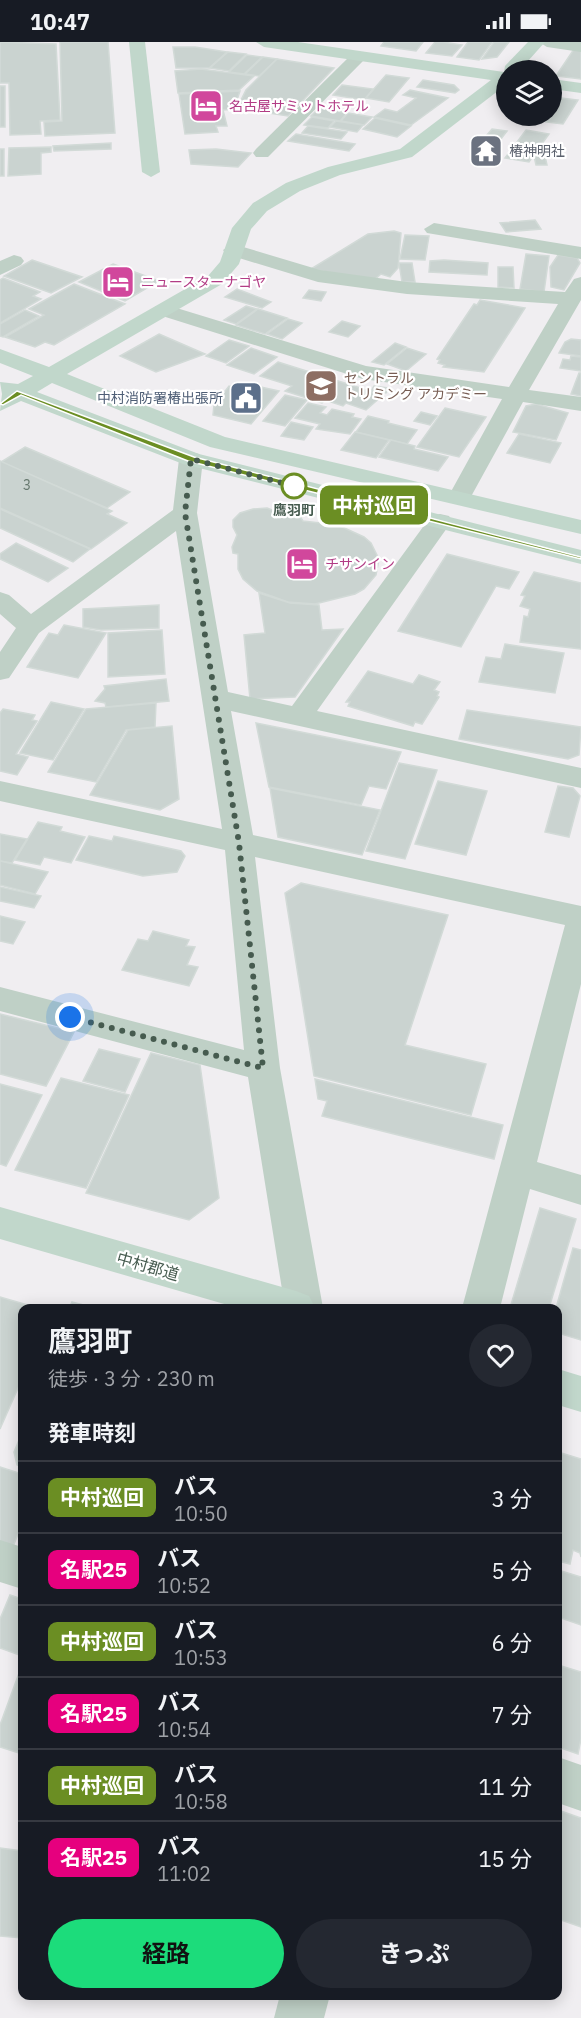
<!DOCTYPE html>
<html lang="ja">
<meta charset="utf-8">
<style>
:root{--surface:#171b24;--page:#242831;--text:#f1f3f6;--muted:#9ea1a6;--line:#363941;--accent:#1cdc7b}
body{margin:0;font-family:"IBM Plex Sans","Noto Sans JP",sans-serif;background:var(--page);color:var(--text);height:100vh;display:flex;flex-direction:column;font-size:22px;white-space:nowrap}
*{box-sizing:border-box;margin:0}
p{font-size:20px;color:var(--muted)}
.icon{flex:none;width:33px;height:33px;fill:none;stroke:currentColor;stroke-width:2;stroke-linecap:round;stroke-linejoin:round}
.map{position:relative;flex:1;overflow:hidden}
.drawer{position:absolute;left:18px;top:1262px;width:544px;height:696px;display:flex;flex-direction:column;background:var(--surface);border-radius:12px;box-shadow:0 3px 15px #0003}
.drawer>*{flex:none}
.badge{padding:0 12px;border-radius:9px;font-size:21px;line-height:39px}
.tools{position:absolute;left:496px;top:18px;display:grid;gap:12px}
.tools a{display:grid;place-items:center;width:66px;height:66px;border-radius:50%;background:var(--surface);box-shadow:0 3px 15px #0003;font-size:30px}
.you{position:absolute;width:30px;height:30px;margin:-15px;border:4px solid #fff;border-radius:50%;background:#1a73e8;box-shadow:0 0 0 9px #1a73e833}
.map>.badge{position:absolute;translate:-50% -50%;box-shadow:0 0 0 3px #fff}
h2{padding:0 30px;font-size:22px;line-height:54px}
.round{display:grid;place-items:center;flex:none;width:63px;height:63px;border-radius:32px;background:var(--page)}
.head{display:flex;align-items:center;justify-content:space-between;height:102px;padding:0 30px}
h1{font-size:28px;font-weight:700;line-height:45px}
.action{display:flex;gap:12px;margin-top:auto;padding:12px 30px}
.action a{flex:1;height:69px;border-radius:36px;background:var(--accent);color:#111;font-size:24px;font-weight:700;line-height:69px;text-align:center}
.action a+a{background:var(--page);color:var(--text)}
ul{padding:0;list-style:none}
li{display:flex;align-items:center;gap:18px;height:72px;padding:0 30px;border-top:2px solid var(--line)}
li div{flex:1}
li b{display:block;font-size:22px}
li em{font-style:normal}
li .badge{min-width:66px;font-weight:700;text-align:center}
.status{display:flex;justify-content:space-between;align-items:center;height:42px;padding:0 30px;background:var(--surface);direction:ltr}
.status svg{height:16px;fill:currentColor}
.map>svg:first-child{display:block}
</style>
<div class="status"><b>10:47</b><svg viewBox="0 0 49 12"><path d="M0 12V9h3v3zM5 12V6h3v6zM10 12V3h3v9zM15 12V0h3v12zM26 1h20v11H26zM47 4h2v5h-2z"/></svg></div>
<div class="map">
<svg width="581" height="1976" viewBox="0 0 581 1976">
<rect width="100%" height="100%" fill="#f0eef1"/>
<g fill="#cad3d0" stroke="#d2dad7" stroke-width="1.5">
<path d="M 0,0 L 56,2 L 60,78 L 40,79 L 41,92 L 10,93 L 9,41 L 0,41 Z"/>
<path d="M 60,0 L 108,0 L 115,91 L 45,94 L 44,80 L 62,79 Z"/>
<path d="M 384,0 L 423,0 L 416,9 L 381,4 Z"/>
<path d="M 435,0 L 443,0 L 462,3 L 452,14 L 426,11 Z"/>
<path d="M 468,0 L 492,0 L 479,18 L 457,15 Z"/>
<path d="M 494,0 L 509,0 L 497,15 L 482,17 Z"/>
<path d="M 173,5 L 195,5 L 227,10 L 209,26 L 176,26 Z"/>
<path d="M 574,7 L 581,8 L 581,37 L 556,34 Z"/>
<path d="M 228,10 L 246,12 L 229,29 L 210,26 Z"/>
<path d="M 247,13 L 262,15 L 244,32 L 229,30 Z"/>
<path d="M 263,15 L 277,17 L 259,34 L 245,32 Z"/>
<path d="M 277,17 L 334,26 L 288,74 L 237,66 L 246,48 Z"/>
<path d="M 201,27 L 254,34 L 239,48 L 178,51 L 175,29 Z"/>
<path d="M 386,33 L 409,36 L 389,60 L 366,56 Z"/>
<path d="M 423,38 L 454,43 L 459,48 L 455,51 L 417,45 Z"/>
<path d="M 342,43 L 373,47 L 364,58 L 333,53 Z"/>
<rect x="0" y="44" width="5" height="41"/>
<path d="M 410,48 L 448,56 L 411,83 L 374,75 L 385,67 L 397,70 L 416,56 L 403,53 Z"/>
<path d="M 240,49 L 236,61 L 231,61 L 233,67 L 223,68 L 227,84 L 216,84 L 218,90 L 185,92 L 179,52 Z"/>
<path d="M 561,56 L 578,58 L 563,82 L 546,80 Z"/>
<path d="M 319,66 L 347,71 L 340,79 L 311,74 Z"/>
<path d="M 348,71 L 372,75 L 364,83 L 341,79 Z"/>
<path d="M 312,75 L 334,79 L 328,86 L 304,83 Z"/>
<path d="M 375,76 L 411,84 L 397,95 L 363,87 Z"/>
<path d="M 336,79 L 363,83 L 357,90 L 330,85 Z"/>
<path d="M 308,84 L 347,90 L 341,97 L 302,91 Z"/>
<path d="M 492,87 L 507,89 L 501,97 L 486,94 Z"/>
<path d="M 526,88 L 549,92 L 529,120 L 505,116 Z"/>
<path d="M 296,92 L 355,102 L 349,109 L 288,99 Z"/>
<path d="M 111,101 L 111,107 L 54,109 L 53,104 Z"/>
<path d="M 478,103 L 495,106 L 488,115 L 471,112 Z"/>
<path d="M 51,105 L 51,110 L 41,111 L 41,132 L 8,134 L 9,106 Z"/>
<rect x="0" y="107" width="4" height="27"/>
<path d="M 216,107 L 251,111 L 238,125 L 191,122 L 189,108 Z"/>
<path d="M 534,114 L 545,114 L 547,123 L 536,123 Z"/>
<path d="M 535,178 L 541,187 L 506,190 L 500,181 Z"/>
<path d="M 394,189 L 401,191 L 398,226 L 390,235 L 381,232 L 373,239 L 311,227 L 368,192 Z"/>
<path d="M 405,193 L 429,194 L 425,218 L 400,217 Z"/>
<path d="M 526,212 L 549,214 L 544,250 L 520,247 Z"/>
<path d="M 558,213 L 577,216 L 580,221 L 564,248 L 551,245 L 550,225 Z"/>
<path d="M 32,218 L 82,235 L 51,251 L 4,234 Z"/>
<path d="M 444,218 L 488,221 L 487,233 L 429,230 L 430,219 Z"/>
<path d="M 399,221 L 412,221 L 415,240 L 402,240 Z"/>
<path d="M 113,222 L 159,239 L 125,259 L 79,240 Z"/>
<path d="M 498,225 L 513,225 L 514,246 L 498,245 Z"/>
<path d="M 3,236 L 40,250 L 33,254 L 41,257 L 0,281 L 0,238 Z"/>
<path d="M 74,242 L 125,262 L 54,303 L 45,300 L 35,305 L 5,295 L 44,273 L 29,267 Z"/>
<path d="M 237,247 L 271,260 L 262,266 L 225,255 Z"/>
<path d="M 309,248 L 326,250 L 321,259 L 303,256 Z"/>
<path d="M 480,258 L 525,266 L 484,330 L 443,325 L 445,323 L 438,321 L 440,318 L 437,317 L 474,262 L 477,263 Z"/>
<path d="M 246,264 L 257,267 L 236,282 L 224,278 Z"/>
<path d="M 258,267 L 287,276 L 265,292 L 236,283 Z"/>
<path d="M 25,268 L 39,274 L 3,295 L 0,294 L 0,282 Z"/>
<path d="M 288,277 L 302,281 L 282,297 L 267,292 Z"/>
<path d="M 342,279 L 360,284 L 348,295 L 329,290 Z"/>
<path d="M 159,292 L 205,312 L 156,330 L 120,314 Z"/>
<path d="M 571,297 L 581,298 L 581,314 L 559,311 L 565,300 Z"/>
<path d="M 229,298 L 249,304 L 226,321 L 206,314 Z"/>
<path d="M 395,301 L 406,305 L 384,323 L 372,320 Z"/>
<path d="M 251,306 L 277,315 L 254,332 L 227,323 Z"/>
<path d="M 407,306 L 426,312 L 406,329 L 387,322 Z"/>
<path d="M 571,314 L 581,315 L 581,329 L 560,326 L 563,317 L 570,318 Z"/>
<path d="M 278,320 L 383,353 L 366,368 L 346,361 L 343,364 L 325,358 L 322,361 L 285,349 L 292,344 L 260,334 Z"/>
<path d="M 579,331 L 581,331 L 581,354 L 571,352 Z"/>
<path d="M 247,342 L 279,349 L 251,382 L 213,373 L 214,363 L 229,344 L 242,348 Z"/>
<path d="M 374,344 L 389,346 L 386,351 L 371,349 Z"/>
<path d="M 285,353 L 307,358 L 285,384 L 263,379 Z"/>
<path d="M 308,361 L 326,365 L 320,371 L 327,373 L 332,367 L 354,372 L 352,375 L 361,377 L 350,392 L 316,387 L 320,382 L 295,376 Z"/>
<path d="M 536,362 L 568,371 L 556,398 L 513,390 L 526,364 Z"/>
<path d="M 445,366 L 486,375 L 459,415 L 417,405 Z"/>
<path d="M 421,370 L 437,374 L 430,383 L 414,379 Z"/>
<path d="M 368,374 L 389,379 L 388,381 L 417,388 L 407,402 L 356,390 Z"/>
<path d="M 291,380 L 313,385 L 304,398 L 281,394 Z"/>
<path d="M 355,390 L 389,398 L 376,416 L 341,408 Z"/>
<path d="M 519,392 L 561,401 L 550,421 L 507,411 Z"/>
<path d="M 391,398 L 415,404 L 414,407 L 448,415 L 438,429 L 379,415 Z"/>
<path d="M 25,405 L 130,450 L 107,466 L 1,420 Z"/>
<path d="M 0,419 L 112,469 L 107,472 L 127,481 L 91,507 L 0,466 Z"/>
<path d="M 267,466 L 290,475 L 301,476 L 303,479 L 338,483 L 364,495 L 371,501 L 379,517 L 376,533 L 364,547 L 355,552 L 315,562 L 288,560 L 257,549 L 243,537 L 238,527 L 238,512 L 233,511 L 232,505 L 237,493 L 233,485 L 233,478 L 240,471 L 253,467 Z"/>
<path d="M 0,467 L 90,507 L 73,520 L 0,486 Z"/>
<path d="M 16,501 L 68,526 L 48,540 L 0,517 L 0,512 Z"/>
<path d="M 447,512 L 519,530 L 509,547 L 496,544 L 461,605 L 398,589 Z"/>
<path d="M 534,530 L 581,541 L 581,607 L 520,600 L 524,574 L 528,575 L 530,567 L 520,564 L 525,554 L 521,553 Z"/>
<path d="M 259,551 L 290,561 L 319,563 L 322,588 L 343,587 L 295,655 L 250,657 L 244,593 L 265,591 Z"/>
<path d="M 159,563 L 159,586 L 101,588 L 83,585 L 83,567 Z"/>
<path d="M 64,583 L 106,591 L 78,636 L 27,625 L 49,591 L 58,593 Z"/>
<path d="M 162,588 L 165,632 L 108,635 L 108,591 Z"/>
<path d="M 505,602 L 564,611 L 555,651 L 479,640 L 486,615 L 501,617 Z"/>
<path d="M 368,629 L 413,642 L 419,633 L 440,640 L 434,648 L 439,650 L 437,654 L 439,655 L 422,682 L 415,680 L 413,684 L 348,664 L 350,660 L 346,660 Z"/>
<path d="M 166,637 L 169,659 L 106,665 L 105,661 L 95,659 L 105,647 L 104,644 Z"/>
<path d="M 51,660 L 84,667 L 53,718 L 20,711 Z"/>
<path d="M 156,661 L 155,685 L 126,688 L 96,740 L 48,730 L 86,667 Z"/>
<path d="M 3,667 L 35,673 L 32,678 L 37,679 L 16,712 L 28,715 L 17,733 L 0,729 L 0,671 Z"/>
<path d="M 467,668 L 581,685 L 579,713 L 568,717 L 459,697 Z"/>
<path d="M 256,681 L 401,710 L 386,747 L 369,744 L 361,763 L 269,745 Z"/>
<path d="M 172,684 L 179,757 L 160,768 L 90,753 L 128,688 Z"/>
<path d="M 399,721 L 437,728 L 405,817 L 366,809 Z"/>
<path d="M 438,739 L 487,749 L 466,813 L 415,802 Z"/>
<path d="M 558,744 L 573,746 L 580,754 L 569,795 L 545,790 Z"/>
<path d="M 270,746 L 380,768 L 362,813 L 278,795 Z"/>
<path d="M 38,780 L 62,785 L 60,789 L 85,795 L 71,821 L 44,815 L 40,823 L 15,818 Z"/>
<path d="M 0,792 L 27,797 L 12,821 L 0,819 Z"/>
<path d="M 89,794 L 112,799 L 114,794 L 181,809 L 185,814 L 177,830 L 143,834 L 76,818 Z"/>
<path d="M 0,819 L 48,830 L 35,852 L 0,843 Z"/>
<path d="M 301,841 L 448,873 L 405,1003 L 486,1022 L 471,1073 L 314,1034 L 285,851 Z"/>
<path d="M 0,845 L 41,854 L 34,866 L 0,859 Z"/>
<path d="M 0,874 L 25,880 L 13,902 L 0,899 Z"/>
<path d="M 153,889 L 189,898 L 186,904 L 195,905 L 187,923 L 198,925 L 189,944 L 122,928 L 138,897 L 148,899 Z"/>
<path d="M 0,972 L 74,990 L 46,1044 L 0,1032 Z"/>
<path d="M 99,1007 L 140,1017 L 125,1050 L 83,1039 Z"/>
<path d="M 151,1011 L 200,1023 L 219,1156 L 189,1178 L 86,1151 Z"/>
<path d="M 61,1036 L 129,1053 L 86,1146 L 15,1128 Z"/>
<path d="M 315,1037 L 503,1083 L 494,1117 L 322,1074 L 327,1059 L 318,1057 Z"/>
<path d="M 0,1042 L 42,1053 L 6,1124 L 0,1122 Z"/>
<path d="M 540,1166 L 576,1177 L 549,1266 L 510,1266 Z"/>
<path d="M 573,1206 L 581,1208 L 581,1298 L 558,1291 L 558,1266 L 556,1266 Z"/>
<path d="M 0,1255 L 38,1266 L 22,1266 L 22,1337 L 0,1387 Z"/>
<path d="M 72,1260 L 95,1266 L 69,1266 Z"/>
<path d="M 22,1391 L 22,1425 L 17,1423 L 14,1410 Z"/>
<path d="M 558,1410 L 581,1417 L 581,1515 L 580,1511 L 573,1508 L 570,1522 L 558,1519 Z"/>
<path d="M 0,1425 L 22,1432 L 22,1482 L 12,1507 L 0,1503 Z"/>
<path d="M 558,1528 L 581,1535 L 581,1583 L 558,1575 Z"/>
<path d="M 10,1553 L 22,1557 L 22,1614 L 0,1606 L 0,1577 Z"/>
<path d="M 22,1623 L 22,1712 L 0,1705 L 0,1683 Z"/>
<path d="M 558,1623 L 581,1630 L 581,1697 L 578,1712 L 558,1705 Z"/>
<path d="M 558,1768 L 581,1776 L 581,1885 L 558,1877 Z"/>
<path d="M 0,1806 L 22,1809 L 22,1896 L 0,1894 Z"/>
</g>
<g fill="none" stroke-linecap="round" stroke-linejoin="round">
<g fill="#bfd0c6" fill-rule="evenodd">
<path d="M 539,0 L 581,0 L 581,10 L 547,5 Z"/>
<path d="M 359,9 L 367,14 L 365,17 L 268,115 L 256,115 L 253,111 L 256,107 L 353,11 Z"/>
<path d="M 434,181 L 581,205 L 581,217 L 427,191 L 424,187 Z"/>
<path d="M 233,202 L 320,228 L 407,240 L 565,250 L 574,237 L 581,235 L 581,258 L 529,348 L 581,355 L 581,369 L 523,360 L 468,460 L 452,460 L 448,455 L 502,357 L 363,337 L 156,272 L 153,268 L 156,264 L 170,264 L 366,324 L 509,345 L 558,262 L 407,252 L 318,240 L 226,212 L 223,208 Z"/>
<path d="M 14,213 L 21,215 L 24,219 L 21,223 L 0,233 L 0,219 Z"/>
<path d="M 191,410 L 199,412 L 203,417 L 197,471 L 228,650 L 292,664 L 431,474 L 440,472 L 449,474 L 452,479 L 317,669 L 581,726 L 581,746 L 231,669 L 253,793 L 581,864 L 581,942 L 537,1120 L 581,1133 L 581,1163 L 530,1147 L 500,1266 L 462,1266 L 565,883 L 255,815 L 280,1026 L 323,1266 L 285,1266 L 248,1035 L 0,969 L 0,945 L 244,1008 L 225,808 L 0,759 L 0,739 L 222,787 L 176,489 L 39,591 L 9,636 L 0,638 L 0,610 L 16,586 L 0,572 L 0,550 L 9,553 L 31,572 L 173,468 L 179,417 L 183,412 Z"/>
<path d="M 0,1498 L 22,1505 L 22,1547 L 0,1540 Z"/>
<path d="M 558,1715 L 581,1723 L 581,1769 L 558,1761 Z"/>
<path d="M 280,1953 L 330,1953 L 324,1976 L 274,1976 Z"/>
</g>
<g fill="#c1d7cb" fill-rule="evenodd">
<path d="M 129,0 L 145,0 L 160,130 L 151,135 L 142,130 Z"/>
<path d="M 256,0 L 298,0 L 504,30 L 505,24 L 528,0 L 545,0 L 520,28 L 507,28 L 507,42 L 412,115 L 340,133 L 300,149 L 267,169 L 251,187 L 239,222 L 222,242 L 67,332 L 225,395 L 581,478 L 581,492 L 210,405 L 52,341 L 37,350 L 199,412 L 581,508 L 581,522 L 183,422 L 21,359 L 0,369 L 2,352 L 0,340 L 18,342 L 33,334 L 0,321 L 0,307 L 49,325 L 208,234 L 220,220 L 232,186 L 253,161 L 286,141 L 328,125 L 400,107 L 491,38 L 264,5 Z"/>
<path d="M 552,37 L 581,41 L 581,51 L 552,47 Z"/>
<path d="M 0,1165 L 296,1249 L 309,1254 L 315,1266 L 238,1266 L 0,1197 Z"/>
<path d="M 558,1327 L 581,1334 L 581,1370 L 558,1363 Z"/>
</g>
</g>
<path fill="#6b8e23" stroke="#fff" stroke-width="1.5" d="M 17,349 L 194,415 L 581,515 L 581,517 L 188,419 L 21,353 L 3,363 L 0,362 Z"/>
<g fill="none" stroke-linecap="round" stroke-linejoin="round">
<path stroke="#465b4f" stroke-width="6" stroke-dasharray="0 10.8" d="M 70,975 L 263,1026 L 239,801 L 185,471 L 191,417 L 302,446 L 294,444"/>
</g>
<defs>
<g id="hotel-square" transform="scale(1.725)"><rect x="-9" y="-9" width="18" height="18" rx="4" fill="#d1479c" stroke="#fff"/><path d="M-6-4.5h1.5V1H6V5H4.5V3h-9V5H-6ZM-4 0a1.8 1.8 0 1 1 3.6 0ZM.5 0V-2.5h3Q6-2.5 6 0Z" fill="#fff"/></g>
<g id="temple-square" transform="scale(1.725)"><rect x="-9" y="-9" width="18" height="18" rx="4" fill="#6b7280" stroke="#fff"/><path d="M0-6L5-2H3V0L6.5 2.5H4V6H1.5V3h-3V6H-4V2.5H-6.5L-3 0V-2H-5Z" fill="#fff"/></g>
<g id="university-square" transform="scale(1.725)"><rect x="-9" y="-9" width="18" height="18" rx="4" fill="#8d6e63" stroke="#fff"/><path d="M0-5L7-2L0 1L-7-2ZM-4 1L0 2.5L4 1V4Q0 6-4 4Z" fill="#fff"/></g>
<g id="civic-square" transform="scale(1.725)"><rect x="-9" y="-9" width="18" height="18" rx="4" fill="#5c6f8a" stroke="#fff"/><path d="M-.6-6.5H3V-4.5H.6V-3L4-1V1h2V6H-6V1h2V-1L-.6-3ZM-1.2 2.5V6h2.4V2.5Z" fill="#fff"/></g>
</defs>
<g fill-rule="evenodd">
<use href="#hotel-square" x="206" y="64"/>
<use href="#temple-square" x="486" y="109"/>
<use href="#hotel-square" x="118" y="240"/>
<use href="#university-square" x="321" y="344"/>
<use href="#civic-square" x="246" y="356"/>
<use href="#hotel-square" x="302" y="522"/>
</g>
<circle fill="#fff" stroke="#6b8e23" stroke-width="3" cx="294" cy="444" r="12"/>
<g text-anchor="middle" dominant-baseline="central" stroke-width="4.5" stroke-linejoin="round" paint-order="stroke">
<g font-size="14" fill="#b23c85" stroke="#fff" text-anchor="start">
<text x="229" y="64">名古屋サミットホテル</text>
<text x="141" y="240">ニュースターナゴヤ</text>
<text x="325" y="522">チサンイン</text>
</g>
<g font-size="14" fill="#5b616d" stroke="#fff" text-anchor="start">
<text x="509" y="109">椿神明社</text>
</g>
<g font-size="14" fill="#785e54" stroke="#fff" text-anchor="start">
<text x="344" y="336">セントラル<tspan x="344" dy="16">トリミング アカデミー</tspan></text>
</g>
<g font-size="14" fill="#4e5e75" stroke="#fff" text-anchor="end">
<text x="223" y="356">中村消防署椿出張所</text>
</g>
<g font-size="14" fill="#67796f">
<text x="27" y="443">3</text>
</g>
<g font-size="14" font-weight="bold" fill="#465b4f" stroke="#fff">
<text x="294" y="468">鷹羽町</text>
</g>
<g font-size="16" fill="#465b4f" stroke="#fff">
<text transform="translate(148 1224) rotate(16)">中村郡道</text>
</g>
</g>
</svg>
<div class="tools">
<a><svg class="icon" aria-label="layers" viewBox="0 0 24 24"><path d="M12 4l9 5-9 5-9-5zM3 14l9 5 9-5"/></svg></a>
</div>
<div class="you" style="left:70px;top:975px"></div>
<b class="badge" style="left:374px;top:463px;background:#6b8e23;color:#fff">中村巡回</b>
<section class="drawer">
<div class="head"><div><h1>鷹羽町</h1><p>徒歩 · 3 分 · 230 m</p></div><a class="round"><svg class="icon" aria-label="heart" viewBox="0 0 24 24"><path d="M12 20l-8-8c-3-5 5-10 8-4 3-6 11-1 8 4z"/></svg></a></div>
<h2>発車時刻</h2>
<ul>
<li><span class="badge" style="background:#6b8e23;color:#fff">中村巡回</span><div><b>バス</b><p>10:50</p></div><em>3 分</em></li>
<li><span class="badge" style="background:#e6007e;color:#fff">名駅25</span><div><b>バス</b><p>10:52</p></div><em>5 分</em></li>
<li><span class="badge" style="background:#6b8e23;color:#fff">中村巡回</span><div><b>バス</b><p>10:53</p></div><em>6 分</em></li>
<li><span class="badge" style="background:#e6007e;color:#fff">名駅25</span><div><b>バス</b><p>10:54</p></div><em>7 分</em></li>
<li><span class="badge" style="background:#6b8e23;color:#fff">中村巡回</span><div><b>バス</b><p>10:58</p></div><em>11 分</em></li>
<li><span class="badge" style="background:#e6007e;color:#fff">名駅25</span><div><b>バス</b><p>11:02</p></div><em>15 分</em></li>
</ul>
<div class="action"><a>経路</a><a>きっぷ</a></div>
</section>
</div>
